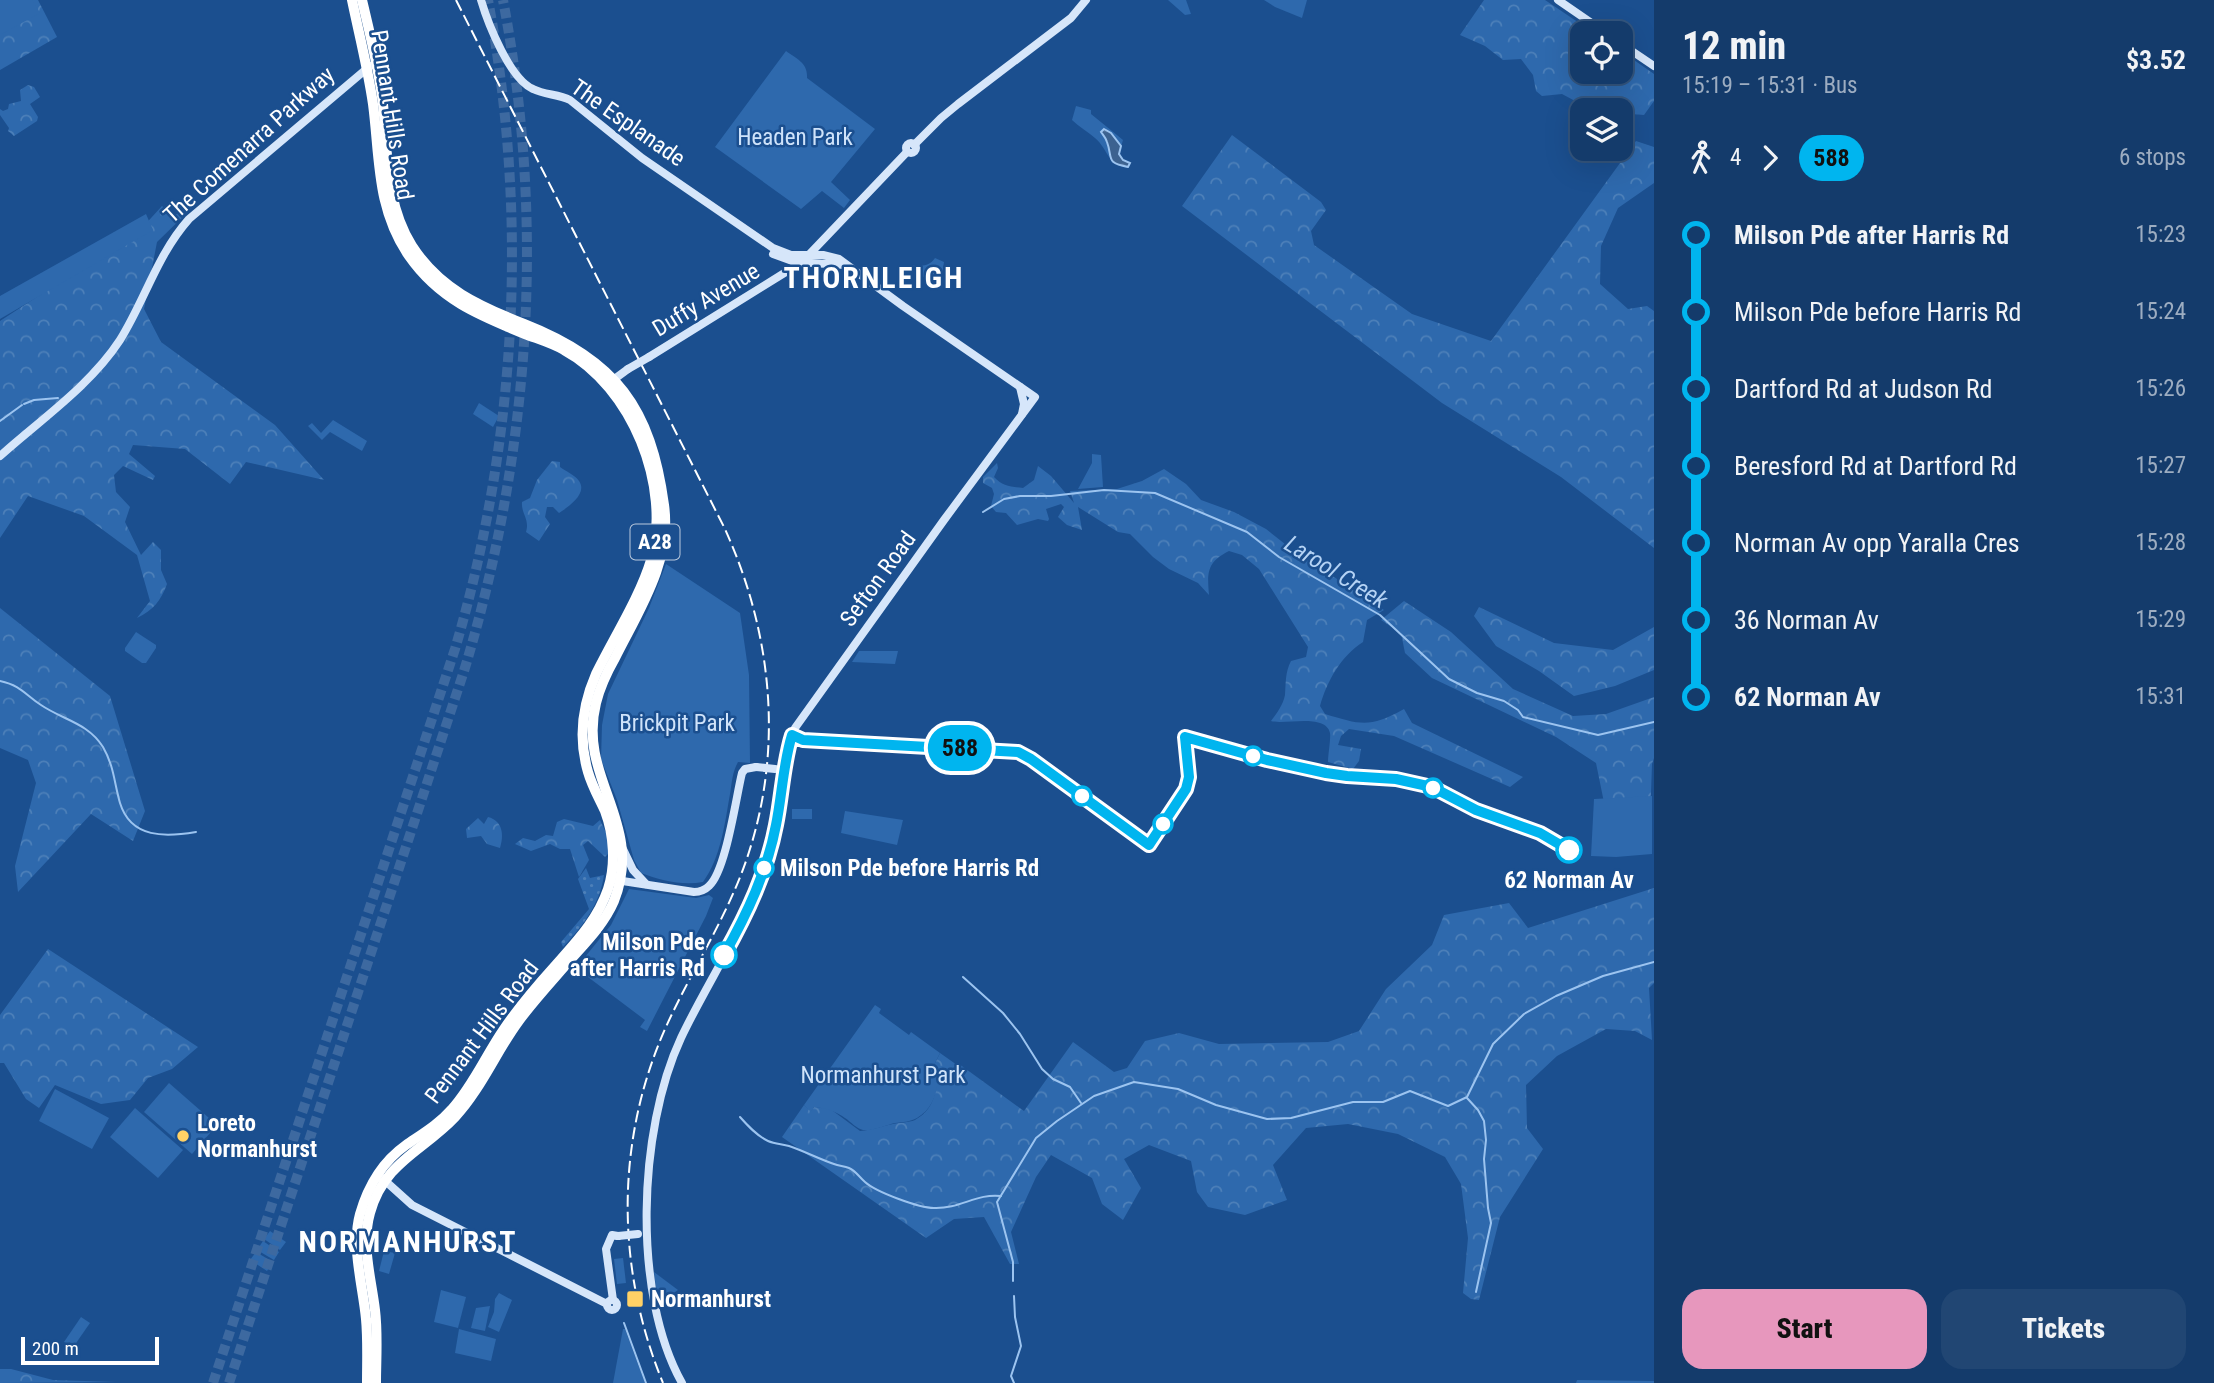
<!DOCTYPE html>
<meta charset="utf-8">
<style>
:root{--surface:#143b6b;--page:#214673;--text:#f1f3f6;--muted:#9dadc1;--line:#33557e;--accent:#e797bd}
body{margin:0;font-family:"Roboto Condensed",sans-serif;background:var(--page);color:var(--text);height:100vh;display:flex;flex-direction:column;font-size:26px;white-space:nowrap}
*{box-sizing:border-box;margin:0}
p{font-size:23px;color:var(--muted)}
.icon{flex:none;width:38px;height:38px;fill:none;stroke:currentColor;stroke-width:2;stroke-linecap:round;stroke-linejoin:round}
.map{position:relative;flex:1;overflow:hidden}
.side{display:flex;flex-direction:column;background:var(--surface);width:560px}
.side>*{flex:none}
.badge{padding:0 14px;border-radius:23px;font-size:24px;line-height:46px}
.fabs{position:absolute;left:1570px;top:21px;display:grid;gap:14px}
.fabs a{display:grid;place-items:center;width:63px;height:63px;border-radius:14px;background:var(--surface);box-shadow:0 7px 28px #0002,0 0 0 2px var(--line);font-size:35px}
.scale{position:absolute;left:21px;bottom:18px;width:138px;box-sizing:border-box;padding-left:7px;border:4px solid #fff;border-top:0;font-size:19px;line-height:24px;white-space:nowrap;color:#fff;-webkit-text-stroke:5px #1b4f8f;paint-order:stroke}
.map>.badge{position:absolute;translate:-50% -50%;box-shadow:0 0 0 4px #fff}
.legs{display:flex;align-items:center;gap:10px;height:77px;padding:0 28px;font-size:23px}
.legs p{margin-inline-start:auto}
.head{display:flex;align-items:center;justify-content:space-between;height:119px;padding:0 28px}
h1{font-size:38px;font-weight:800;line-height:52px}
.primary-button{display:flex;gap:14px;margin-top:auto;padding:14px 28px}
.primary-button a{flex:1;height:80px;border-radius:21px;background:var(--accent);color:#111;font-size:28px;font-weight:800;line-height:80px;text-align:center}
.primary-button a+a{background:var(--page);color:var(--text)}
ul{padding:0 28px;list-style:none}
li{display:flex;align-items:center;gap:24px;height:77px;font-size:26px}
li i{display:grid;place-items:center;width:10px;height:100%;margin:0 9px;background:currentColor}
li i::after{content:'';width:18px;height:18px;margin:-9px;border:5px solid;border-radius:50%;background:var(--surface)}
li p{margin-inline-start:auto}
li:first-child i{background:linear-gradient(#0000 50%,currentColor 0)}
li:last-child i{background:linear-gradient(currentColor 50%,#0000 0)}
main{display:flex;flex:1;min-height:0}
.map>svg:first-child{display:block}
</style>
<main>
<div class="map">
<svg width="1654" height="1383" viewBox="0 0 1654 1383">
<defs>
<pattern id="grass-dots" width="8" height="8" patternUnits="userSpaceOnUse" patternTransform="scale(1.75)"><rect width="8" height="8" fill="#2e69ad"/><path d="M2 2h.1M6 6h.1" fill="none" stroke="#4d80b9" stroke-width="1.8" stroke-linecap="round"/></pattern>
<pattern id="forest-crowns" width="20" height="18" patternUnits="userSpaceOnUse" patternTransform="scale(1.75)"><rect width="20" height="18" fill="#2e69ad"/><path d="M2 6a3 3 0 1 1 6 0M12 15a3 3 0 1 1 6 0" fill="none" stroke="#4d80b9"/></pattern>
<pattern id="water-ripples" width="26" height="14" patternUnits="userSpaceOnUse" patternTransform="scale(1.75)"><rect width="26" height="14" fill="#3c6290"/><path d="M2 4q2-2 4 0t4 0M15 11q2-2 4 0t4 0" fill="none" stroke="#597aa1"/></pattern>
</defs>
<rect width="100%" height="100%" fill="#1b4f8f"/>
<path fill="url(#grass-dots)" d="M 586,868 L 590,878 L 604,875 C 600,904 583,926 563,947 L 561,942 L 589,909 L 578,879 Z"/>
<g fill="url(#forest-crowns)">
<path d="M 0,0 L 38,0 L 57,37 L 0,70 Z"/>
<path d="M 1484,0 L 1545,0 L 1594,33 L 1582,33 L 1582,72 L 1620,72 L 1621,51 L 1654,74 L 1654,101 L 1644,115 L 1621,113 L 1620,110 L 1592,110 L 1562,94 L 1542,96 L 1536,91 L 1533,75 L 1521,59 L 1503,60 L 1485,46 L 1460,35 Z"/>
<path d="M 28,85 L 34,87 L 40,97 L 30,104 L 38,117 L 37,121 L 14,136 L 8,131 L 9,128 L 0,115 L 0,109 L 3,111 L 8,109 L 9,104 L 21,101 L 20,90 Z"/>
<path d="M 1232,135 L 1321,202 L 1326,210 L 1311,231 L 1314,245 L 1412,314 L 1491,341 L 1636,141 L 1654,147 L 1654,183 L 1618,208 L 1601,246 L 1600,284 L 1628,309 L 1647,306 L 1654,311 L 1654,548 L 1561,477 L 1442,403 L 1182,206 Z"/>
<path d="M 162,206 L 172,216 L 194,206 L 157,242 L 144,309 L 161,342 L 275,425 L 324,480 L 246,462 L 230,484 L 185,449 L 133,445 L 129,454 L 155,476 L 153,480 L 123,466 L 114,475 L 116,492 L 130,507 L 125,522 L 141,555 L 153,542 L 161,550 L 161,570 L 167,584 C 161,601 153,610 137,618 L 150,601 L 137,555 L 84,516 L 28,496 L 0,538 L 0,321 L 141,229 Z"/>
<path d="M 552,461 L 560,462 L 560,467 C 565,471 575,475 579,481 C 588,494 568,507 559,513 L 553,507 L 547,507 L 545,517 L 550,524 L 539,541 L 526,532 C 530,519 521,514 522,502 L 530,498 L 537,480 Z"/>
<path d="M 997,463 L 998,468 L 994,477 C 1002,486 1011,487 1023,488 L 1034,480 L 1038,466 L 1051,476 L 1074,503 L 1070,491 L 1117,489 L 1142,481 L 1164,469 L 1186,484 L 1201,500 L 1234,512 L 1266,529 L 1290,548 L 1384,610 L 1367,620 L 1363,642 C 1341,656 1327,681 1320,706 L 1325,714 C 1361,725 1370,728 1404,709 L 1412,723 L 1523,777 L 1510,787 L 1394,736 L 1349,729 L 1341,736 L 1338,745 L 1361,749 L 1359,761 L 1353,769 L 1328,762 C 1328,755 1331,738 1330,733 C 1326,713 1284,725 1271,721 C 1277,713 1283,705 1285,695 C 1286,682 1285,673 1291,661 L 1306,657 L 1308,647 L 1259,569 L 1242,555 L 1229,551 C 1207,562 1207,572 1209,595 L 1198,583 L 1169,569 L 1153,557 L 1130,534 L 1118,532 L 1078,507 L 1082,530 L 1067,525 L 1058,517 L 1064,507 L 1061,504 L 1046,509 L 1049,519 L 1048,521 L 1038,519 L 1017,525 L 1006,513 L 996,512 L 991,506 L 994,494 L 992,488 L 983,483 L 983,477 Z"/>
<path d="M 1404,601 L 1451,632 L 1513,689 L 1573,716 L 1606,714 L 1654,697 L 1654,758 L 1652,764 L 1649,851 L 1609,827 L 1596,763 L 1556,737 L 1432,678 L 1405,653 L 1401,633 L 1381,620 Z"/>
<path d="M 1479,607 L 1554,643 L 1613,650 L 1654,627 L 1654,670 L 1615,686 L 1574,696 L 1539,671 L 1496,646 L 1474,616 Z"/>
<path d="M 0,608 L 110,696 L 145,811 L 133,841 L 91,814 L 18,892 L 15,866 L 36,783 L 28,760 L 0,748 Z"/>
<path d="M 488,817 C 503,821 504,835 500,848 L 487,844 L 481,836 L 467,838 L 466,829 L 478,818 L 484,824 Z"/>
<path d="M 564,819 L 593,826 L 600,820 L 610,841 L 609,853 L 605,857 L 588,841 L 583,845 L 589,860 L 579,877 L 570,849 L 560,849 L 550,844 L 531,851 L 515,844 L 523,838 L 535,841 L 546,835 L 553,836 L 557,822 Z"/>
<path d="M 1654,888 L 1654,983 L 1649,988 L 1652,1040 L 1635,1031 L 1606,1029 L 1557,1056 L 1526,1085 L 1527,1128 L 1543,1149 L 1500,1217 L 1479,1300 L 1471,1299 L 1463,1293 L 1468,1238 L 1461,1184 L 1445,1157 L 1398,1134 L 1348,1124 L 1306,1128 L 1273,1165 L 1287,1200 L 1245,1215 L 1208,1207 L 1197,1192 L 1191,1161 L 1149,1145 L 1124,1159 L 1141,1188 L 1123,1220 L 1102,1204 L 1092,1178 L 1051,1155 L 1036,1177 L 1011,1232 L 1019,1264 L 1010,1264 L 984,1217 L 954,1219 L 926,1238 L 782,1137 L 804,1105 L 811,1111 L 814,1107 L 829,1108 L 860,1131 C 872,1130 883,1126 893,1124 C 900,1122 908,1123 915,1120 C 936,1109 939,1085 934,1065 L 940,1053 L 957,1065 L 959,1064 L 1024,1111 L 1073,1042 L 1114,1072 L 1127,1068 L 1145,1041 L 1179,1033 L 1219,1044 L 1328,1042 L 1359,1031 L 1386,989 L 1432,945 L 1444,915 L 1509,903 L 1528,928 Z"/>
<path d="M 48,949 L 198,1047 L 172,1069 L 148,1078 L 130,1100 L 101,1104 L 55,1085 L 39,1108 L 26,1099 L 4,1063 L 0,1063 L 0,1015 Z"/>
<path d="M 0,1369 L 11,1369 L 53,1380 L 116,1382 L 0,1383 Z"/>
</g>
<g fill="#2e69ad">
<path d="M 0,0 L 32,0 L 40,13 L 0,35 Z"/>
<path d="M 1168,0 L 1186,0 L 1191,14 L 1185,15 Z"/>
<path d="M 1264,0 L 1307,0 L 1302,18 L 1275,7 Z"/>
<path d="M 786,51 C 797,59 808,63 807,78 L 875,129 L 831,182 L 850,200 L 844,208 L 822,191 L 801,209 L 715,147 Z"/>
<path d="M 1076,106 L 1091,110 L 1091,114 L 1123,140 L 1119,154 L 1123,160 L 1130,163 L 1128,168 C 1106,164 1109,150 1095,138 C 1087,131 1079,127 1072,120 Z"/>
<path d="M 146,214 L 153,230 L 0,319 L 0,296 Z"/>
<path d="M 935,258 L 944,262 L 942,275 L 937,282 L 931,282 L 910,268 L 912,265 C 922,266 929,267 935,258 Z"/>
<path d="M 479,403 L 499,416 L 493,427 L 473,414 Z"/>
<path d="M 333,420 L 367,441 L 362,451 L 330,432 L 322,440 L 308,426 L 312,423 L 321,433 Z"/>
<path d="M 1092,454 L 1101,455 L 1103,487 L 1078,489 L 1092,463 Z"/>
<path d="M 666,564 L 740,613 L 749,675 L 750,763 L 738,762 C 732,773 732,782 730,794 C 725,822 721,858 703,882 C 682,886 660,880 641,873 L 634,860 L 617,800 L 601,759 L 602,725 L 608,694 L 649,608 Z"/>
<path d="M 136,632 L 156,645 L 156,648 L 146,663 L 142,663 L 125,651 L 125,648 Z"/>
<path d="M 859,651 L 898,651 L 895,664 L 852,662 Z"/>
<path d="M 1652,796 L 1652,854 L 1616,857 L 1591,856 L 1594,799 Z"/>
<rect x="792" y="809" width="20" height="10"/>
<path d="M 845,811 L 903,820 L 897,845 L 841,833 Z"/>
<path d="M 629,889 L 696,898 L 709,895 L 713,898 L 706,916 L 647,1031 L 640,1027 L 645,1020 L 576,968 L 611,925 Z"/>
<path d="M 875,1005 L 881,1009 L 879,1013 L 909,1035 L 911,1032 L 940,1053 L 934,1065 C 942,1083 935,1108 917,1118 C 910,1122 903,1122 895,1123 C 886,1125 874,1131 863,1130 C 857,1129 851,1122 845,1118 C 835,1111 826,1108 814,1107 L 811,1112 L 804,1105 Z"/>
<path d="M 169,1083 L 217,1125 L 192,1154 L 144,1112 Z"/>
<path d="M 55,1089 L 109,1118 L 92,1149 L 39,1121 Z"/>
<path d="M 135,1108 L 183,1150 L 158,1178 L 110,1137 Z"/>
<path d="M 270,1231 L 286,1242 L 280,1250 L 264,1239 Z"/>
<path d="M 263,1241 L 279,1252 L 274,1260 L 257,1250 Z"/>
<path d="M 384,1251 L 395,1253 L 389,1274 L 379,1271 Z"/>
<path d="M 256,1252 L 273,1262 L 267,1271 L 250,1260 Z"/>
<path d="M 623,1258 L 626,1283 L 617,1284 L 614,1259 Z"/>
<path d="M 654,1272 L 678,1290 L 658,1304 Z"/>
<path d="M 441,1290 L 466,1297 L 458,1328 L 434,1322 Z"/>
<path d="M 499,1293 L 512,1300 L 499,1332 L 488,1327 L 494,1312 L 495,1299 Z"/>
<path d="M 490,1306 L 485,1331 L 471,1328 L 476,1308 Z"/>
<path d="M 81,1317 L 90,1323 L 74,1346 L 71,1347 L 64,1342 Z"/>
<path d="M 459,1329 L 496,1339 L 491,1361 L 455,1353 Z"/>
<path d="M 623,1329 L 625,1329 L 645,1383 L 613,1383 Z"/>
<path d="M 1577,1380 L 1654,1381 L 1654,1383 L 1576,1383 Z"/>
</g>
<path fill="url(#water-ripples)" stroke="#9cc4f0" stroke-width="2" d="M 1104,129 L 1111,133 L 1121,146 L 1119,154 L 1123,160 L 1130,163 L 1128,167 C 1105,163 1113,158 1107,142 C 1106,138 1103,135 1101,132 Z"/>
<g fill="none" stroke-linecap="round" stroke-linejoin="round">
<g stroke="#9cc4f0" stroke-width="2">
<path d="M 24,404 L 34,400 L 58,398"/>
<path d="M 0,421 L 22,405"/>
<path d="M 983,512 L 1004,499 L 1020,496 L 1051,496 L 1104,490 L 1155,493 L 1247,532 L 1279,557 L 1380,615 L 1449,679 L 1477,693 L 1504,701 L 1518,710 L 1523,717 L 1598,735 L 1654,722"/>
<path d="M 0,681 C 22,686 24,694 41,705 C 63,720 88,723 103,747 C 114,766 114,782 120,803 C 131,839 166,837 196,832"/>
<path d="M 963,977 L 1003,1013 L 1020,1034 L 1042,1069 L 1053,1079 L 1070,1087 L 1081,1103"/>
<path d="M 1467,1098 L 1478,1110 L 1484,1121 L 1486,1140 L 1484,1159 L 1488,1208 L 1491,1223 L 1476,1292"/>
<path d="M 740,1117 C 748,1126 757,1136 768,1141 C 775,1144 782,1144 789,1146 C 804,1151 819,1159 834,1164 C 839,1166 844,1166 849,1168 C 856,1171 859,1177 865,1182 C 876,1192 919,1208 934,1208 C 960,1209 977,1193 1001,1196"/>
<path d="M 1013,1281 L 1013,1262 L 997,1202 L 1036,1138 L 1057,1121 L 1094,1096 L 1134,1082 L 1178,1089 L 1216,1105 L 1267,1119 L 1291,1118 L 1353,1102 L 1383,1102 L 1410,1091 L 1448,1106 L 1467,1097 L 1493,1044 L 1524,1014 L 1556,996 L 1603,976 L 1654,962"/>
<path d="M 1014,1296 L 1015,1317 L 1021,1346 L 1011,1376 L 1014,1383"/>
<path d="M 624,1323 L 646,1383"/>
</g>
<g stroke="#3d69a0" stroke-width="10" stroke-dasharray="10 5" stroke-linecap="butt">
<path d="M 213,1383 L 455,649 C 517,439 529,216 488,0"/>
<path d="M 229,1383 L 464,671 C 530,453 546,224 503,0"/>
</g>
<g stroke="#d6e6fa" stroke-width="8">
<path d="M 481,0 C 488,24 510,79 533,89 C 545,95 558,94 570,100 L 642,158 L 773,248 L 791,255 L 823,255 L 839,259 L 903,306 L 1035,397 L 944,520 L 795,728 C 785,752 784,780 780,806 C 776,828 771,851 763,872 C 743,931 707,983 681,1038 C 638,1130 632,1294 682,1383"/>
<path d="M 1558,0 L 1606,33"/>
<path d="M 1620,43 L 1654,66"/>
<circle cx="911" cy="148" r="5"/>
<path d="M 914,145 L 941,118 L 958,104 L 1071,18 L 1086,0"/>
<path d="M 773,254 L 795,262 L 845,265"/>
<path d="M 649,357 L 802,262 L 907,152"/>
<path d="M 609,383 L 628,369"/>
<path d="M 1020,387 L 1024,404 L 1022,414"/>
<path d="M 0,456 C 40,420 90,386 120,340 C 145,300 157,255 189,219 L 370,66"/>
<path d="M 622,847 L 633,870 L 646,884"/>
<path d="M 616,880 L 694,892 C 700,892 704,891 709,886 C 726,871 736,797 742,773 L 745,769 L 756,767"/>
<path d="M 382,1178 L 412,1205 L 607,1304"/>
<path d="M 613,1300 L 606,1249 L 612,1235 L 618,1236"/>
<circle cx="612" cy="1305" r="5"/>
</g>
<g stroke="#fff" stroke-width="10">
<path d="M 352,0 C 359,34 368,69 373,104 C 380,157 376,208 409,256 C 439,299 478,315 525,334 C 538,339 552,343 564,350 C 632,387 672,486 651,560 C 640,597 613,639 596,674 C 582,706 578,738 588,772 C 592,786 599,798 605,811 C 614,835 616,865 608,889 C 597,921 575,943 554,967 C 536,987 519,1007 504,1029 C 486,1055 473,1086 452,1109 C 439,1124 422,1134 406,1145 C 382,1162 368,1186 360,1214 C 351,1247 363,1286 366,1319 C 368,1340 367,1362 367,1383"/>
<path d="M 362,0 C 370,34 379,69 383,104 C 388,153 385,203 412,246 C 440,289 479,306 524,324 C 616,360 651,408 664,505 C 672,561 639,610 615,658 C 607,672 600,687 596,703 C 577,779 645,822 614,901 C 604,924 587,941 571,959 C 553,980 534,1000 518,1022 C 496,1052 481,1089 455,1117 C 423,1151 384,1162 370,1213 C 361,1245 371,1277 375,1310 C 378,1334 376,1359 376,1383"/>
</g>
<path stroke="#fff" stroke-width="2" stroke-dasharray="12 5" stroke-linecap="butt" d="M 456,0 L 724,527 C 771,629 784,744 749,852 C 731,909 698,960 672,1014 C 615,1131 614,1264 663,1383"/>
<g stroke="#d6e6fa" stroke-width="8">
<path d="M 628,369 L 649,357"/>
<path d="M 756,767 L 775,769"/>
<path d="M 618,1236 L 638,1234"/>
</g>
</g>
<g fill="none" stroke-linecap="round" stroke-linejoin="round">
<g stroke="#fff" stroke-width="16">
<path id="line-1" d="M 724,955 C 747,914 767,872 776,825 C 782,796 783,764 792,735 L 803,740 L 1018,752 L 1031,759 L 1149,845 L 1186,789 L 1189,777 L 1185,737 L 1267,760 L 1326,773 L 1347,776 L 1396,779 L 1432,787 L 1476,810 L 1540,833 L 1569,850"/>
</g>
<use href="#line-1" stroke="#00b5ef" stroke-width="10"/>
</g>
<g fill="#fff" stroke="#00b5ef" stroke-width="3.5">
<circle cx="1253" cy="756" r="9"/>
<circle cx="1433" cy="788" r="9"/>
<circle cx="1082" cy="796" r="9"/>
<circle cx="1163" cy="824" r="9"/>
<circle cx="1569" cy="850" r="12"/>
<circle cx="764" cy="868" r="9"/>
<circle cx="724" cy="955" r="12"/>
</g>
<g fill="#ffd166" stroke="#1b4f8f" stroke-width="2.5">
<circle cx="183" cy="1136" r="7"/>
<rect x="626" y="1290" width="18" height="18" rx="3.5"/>
</g>
<g text-anchor="middle" dominant-baseline="central" stroke-width="5" stroke-linejoin="round" paint-order="stroke">
<rect fill="#1b4f8f" stroke="#bbcadd" stroke-width="2" x="630.5" y="524.5" width="49" height="35" rx="5"/>
<g font-size="21" font-weight="bold" fill="#fff">
<text x="655" y="542">A28</text>
</g>
<g font-size="23" fill="#fff" stroke="#1b4f8f">
<text transform="translate(392 115) rotate(81)">Pennant Hills Road</text>
<text transform="translate(628 123) rotate(35)">The Esplanade</text>
<text transform="translate(249 145) rotate(-42)">The Comenarra Parkway</text>
<text transform="translate(706 300) rotate(-31)">Duffy Avenue</text>
<text transform="translate(878 579) rotate(-54)">Sefton Road</text>
<text transform="translate(482 1032) rotate(-53)">Pennant Hills Road</text>
</g>
<g font-size="23" fill="#cfe3fa" stroke="#1b4f8f">
<text x="795" y="137">Headen Park</text>
<text x="677" y="723">Brickpit Park</text>
<text x="883" y="1075">Normanhurst Park</text>
</g>
<g font-size="23" font-weight="bold" fill="#fff" stroke="#1b4f8f" text-anchor="start">
<text x="780" y="868">Milson Pde before Harris Rd</text>
<text x="1569" y="880" text-anchor="middle">62 Norman Av</text>
<text x="705" y="942" text-anchor="end">Milson Pde<tspan x="705" dy="26">after Harris Rd</tspan></text>
</g>
<g font-size="23" font-weight="bold" fill="#fff" stroke="#1b4f8f" text-anchor="start">
<text x="197" y="1123">Loreto<tspan x="197" dy="26">Normanhurst</tspan></text>
<text x="651" y="1299">Normanhurst</text>
</g>
<g font-size="24" font-style="italic" fill="#b5d3f5" stroke="#1b4f8f">
<text transform="translate(1336 572) rotate(32)">Larool Creek</text>
</g>
<g font-size="30" font-weight="bold" letter-spacing="2" fill="#fff" stroke="#1b4f8f">
<text x="874" y="277">THORNLEIGH</text>
<text x="408" y="1241">NORMANHURST</text>
</g>
</g>
</svg>
<div class="fabs">
<a><svg class="icon" aria-label="locate" viewBox="0 0 24 24"><circle cx="12" cy="12" r="6"/><path d="M12 2v4M12 18v4M2 12h4M18 12h4"/></svg></a>
<a><svg class="icon" aria-label="layers" viewBox="0 0 24 24"><path d="M12 4l9 5-9 5-9-5zM3 14l9 5 9-5"/></svg></a>
</div>
<div class="scale">200 m</div>
<b class="badge" style="left:960px;top:748px;background:#00b5ef;color:#111">588</b>
</div>
<section class="side">
<div class="head"><div><h1>12 min</h1><p>15:19 – 15:31 · Bus</p></div><b>$3.52</b></div>
<div class="legs"><svg class="icon" aria-label="walk" viewBox="0 0 24 24"><circle cx="13" cy="4" r="2"/><path d="M13 8l-2 6 4 7M11 14l-3 7M7 12l3-4h3l4 4"/></svg>4<svg class="icon" aria-label="forward" viewBox="0 0 24 24"><path d="M9 5l7 7-7 7"/></svg><b class="badge" style="background:#00b5ef;color:#111">588</b><p>6 stops</p></div>
<ul>
<li><i style="color:#00b5ef"></i><b>Milson Pde after Harris Rd</b><p>15:23</p></li>
<li><i style="color:#00b5ef"></i><span>Milson Pde before Harris Rd</span><p>15:24</p></li>
<li><i style="color:#00b5ef"></i><span>Dartford Rd at Judson Rd</span><p>15:26</p></li>
<li><i style="color:#00b5ef"></i><span>Beresford Rd at Dartford Rd</span><p>15:27</p></li>
<li><i style="color:#00b5ef"></i><span>Norman Av opp Yaralla Cres</span><p>15:28</p></li>
<li><i style="color:#00b5ef"></i><span>36 Norman Av</span><p>15:29</p></li>
<li><i style="color:#00b5ef"></i><b>62 Norman Av</b><p>15:31</p></li>
</ul>
<div class="primary-button"><a>Start</a><a>Tickets</a></div>
</section>
</main>
